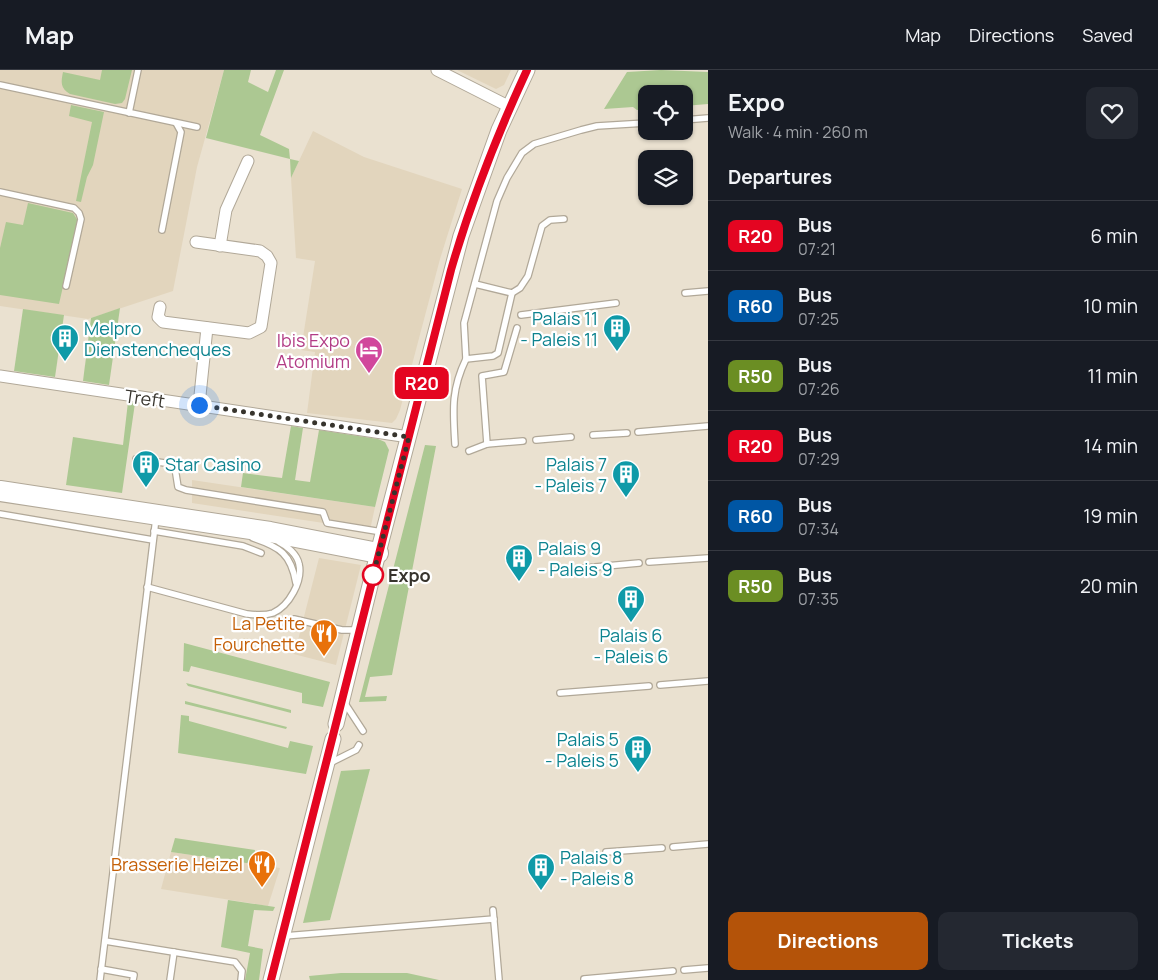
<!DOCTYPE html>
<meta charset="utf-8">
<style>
:root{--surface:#171b24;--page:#242831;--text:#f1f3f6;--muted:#9ea1a6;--line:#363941;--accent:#b45309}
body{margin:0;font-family:Manrope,sans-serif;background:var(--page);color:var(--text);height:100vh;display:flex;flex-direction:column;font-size:19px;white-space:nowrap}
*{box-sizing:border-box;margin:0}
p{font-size:16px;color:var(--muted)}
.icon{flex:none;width:28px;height:28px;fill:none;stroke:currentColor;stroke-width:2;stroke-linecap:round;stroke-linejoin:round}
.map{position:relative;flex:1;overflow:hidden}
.side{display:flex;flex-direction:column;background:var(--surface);width:450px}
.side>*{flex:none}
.badge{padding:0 10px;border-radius:8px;font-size:18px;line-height:32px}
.fabs{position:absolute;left:638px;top:15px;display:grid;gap:10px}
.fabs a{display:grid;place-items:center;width:55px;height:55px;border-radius:10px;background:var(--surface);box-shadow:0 1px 4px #0004;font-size:25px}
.you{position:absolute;width:25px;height:25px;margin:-12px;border:4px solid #fff;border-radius:50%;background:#1a73e8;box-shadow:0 0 0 8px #1a73e833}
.map>.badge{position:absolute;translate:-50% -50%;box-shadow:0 0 0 2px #fff}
h2{padding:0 20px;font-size:19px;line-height:45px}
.round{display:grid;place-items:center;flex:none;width:52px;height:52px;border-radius:10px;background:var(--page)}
.headline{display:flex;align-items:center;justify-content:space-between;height:85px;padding:0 20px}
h1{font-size:24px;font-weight:700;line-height:38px}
.action{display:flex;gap:10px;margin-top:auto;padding:10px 20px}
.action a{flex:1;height:58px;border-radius:10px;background:var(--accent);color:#fff;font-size:20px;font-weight:700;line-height:58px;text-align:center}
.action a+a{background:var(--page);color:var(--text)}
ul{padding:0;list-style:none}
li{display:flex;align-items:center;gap:15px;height:70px;padding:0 20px;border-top:1px solid var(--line)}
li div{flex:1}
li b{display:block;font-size:19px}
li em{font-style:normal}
li .badge{min-width:55px;font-weight:700;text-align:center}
header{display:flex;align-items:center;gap:30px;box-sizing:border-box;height:70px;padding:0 25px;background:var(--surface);border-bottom:1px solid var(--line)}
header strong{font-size:24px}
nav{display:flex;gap:28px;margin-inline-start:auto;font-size:18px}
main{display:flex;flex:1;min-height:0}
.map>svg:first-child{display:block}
</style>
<header>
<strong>Map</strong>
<nav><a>Map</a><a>Directions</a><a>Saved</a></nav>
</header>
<main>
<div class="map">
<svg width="708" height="910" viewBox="0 0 708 910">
<rect width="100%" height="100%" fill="#eae1d0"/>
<g fill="#e2d5bd">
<path d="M 0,0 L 224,0 L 197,97 L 173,221 L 88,249 L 0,236 Z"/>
<path d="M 457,0 L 511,0 L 504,15 L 496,19 Z"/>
<path d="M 313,61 L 364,87 L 462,119 L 440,189 L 400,340 L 396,349 L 392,353 L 307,343 L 315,282 L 301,280 L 315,191 L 296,188 L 291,108 Z"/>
<path d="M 192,410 L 375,437 L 370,460 L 192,433 Z"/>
<path d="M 319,488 L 361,495 L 336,595 L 243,571 L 244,568 L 283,573 L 286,571 L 297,574 Z"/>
<path d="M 171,782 L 280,798 L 268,836 L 161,819 Z"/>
</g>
<g fill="#acc892">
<path d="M 102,0 L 132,0 L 125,29 L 122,33 L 115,34 L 70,24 C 60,18 61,12 63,2 L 100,10 Z"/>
<path d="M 224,0 L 251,0 L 248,12 L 268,22 L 276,0 L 284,0 L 260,65 L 289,79 L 290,89 L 299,91 L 291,108 L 290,89 L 206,68 Z"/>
<path d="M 661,0 L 708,2 L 708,34 L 684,36 L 684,24 L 646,24 L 646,39 L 637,40 L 633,37 L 604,39 L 627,2 Z"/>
<path d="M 71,35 L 104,42 L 93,95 L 87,107 L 81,132 L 76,131 L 92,52 L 69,46 Z"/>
<path d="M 28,133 L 73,143 L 78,151 L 59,234 L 0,225 L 0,178 L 6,152 L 23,155 Z"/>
<path d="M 120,238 L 109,315 L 83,311 L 91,248 Z"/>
<path d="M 23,239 L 64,245 L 55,307 L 14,301 Z"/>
<path d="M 128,332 L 135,333 L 122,423 L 66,415 L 73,367 L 123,375 Z"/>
<path d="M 291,356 L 303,358 L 295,410 L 310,412 L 319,360 L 378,369 L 385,372 L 389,380 L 375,437 L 241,417 L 243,403 L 282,408 Z"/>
<path d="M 425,375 L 436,376 L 392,605 L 370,607 L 365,627 L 387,626 L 386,631 L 359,632 Z"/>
<path d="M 184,573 L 330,612 L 323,637 L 302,633 L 302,623 L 191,596 L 189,602 L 183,601 Z"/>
<path d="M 186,613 L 291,640 L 291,643 L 188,616 Z"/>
<path d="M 185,631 L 287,657 L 286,659 L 185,634 Z"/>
<path d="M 181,645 L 189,646 L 189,651 L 288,678 L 290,671 L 313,676 L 306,704 L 178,683 Z"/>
<path d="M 370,699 L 330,850 L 303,853 L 341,701 Z"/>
<path d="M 175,768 L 255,780 L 253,794 L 171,782 Z"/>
<path d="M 228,830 L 275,837 L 273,841 L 254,840 L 248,876 L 263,879 L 259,910 L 245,910 L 250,883 L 221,877 Z"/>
<path d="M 341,903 L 407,903 L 439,910 L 310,910 L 309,906 Z"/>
</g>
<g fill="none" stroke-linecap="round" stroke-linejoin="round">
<g stroke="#b1a898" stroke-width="8">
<g id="service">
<path d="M 0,15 L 197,57"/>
<path d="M 129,43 L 138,0"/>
<path d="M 684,50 L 708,48"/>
<path d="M 0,122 L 74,138 L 79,143 L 81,149 L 66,216"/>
<path d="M 564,149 L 550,150 L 542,156 L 528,206 L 520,218 L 512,223 L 498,283 L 493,286 L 466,289 L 464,253 L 497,131 L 507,108 L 522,83 L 534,74 L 581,60 L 597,56 L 646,53"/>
<path d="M 162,160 L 181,62 L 176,53"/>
<path d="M 475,214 L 512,223"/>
<path d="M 685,223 L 708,221"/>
<path d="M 521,245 L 616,233"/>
<path d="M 517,258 L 504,302 L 482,306 L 487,374 L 523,371"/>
<path d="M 638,362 L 708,356"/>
<path d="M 593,365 L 627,363"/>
<path d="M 536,370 L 571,367"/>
<path d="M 455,374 C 453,340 451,320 466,289"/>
<path d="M 469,381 L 487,374"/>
<path d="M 136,389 L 172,394 L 175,398 L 178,417 L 186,420 L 323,442 L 327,453 L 382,462"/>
<path d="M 0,444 L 153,470"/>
<path d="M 154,461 L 243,476 L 261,483"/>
<path d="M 253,468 C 280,477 291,484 296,513"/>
<path d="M 649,492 L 708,488"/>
<path d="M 584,498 L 639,493"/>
<path d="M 147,517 L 247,544 C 256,545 264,546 273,543 C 289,536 303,511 299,494 C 297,484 287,476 279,472"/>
<path d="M 294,549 L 342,560 L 358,560"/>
<path d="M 660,615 L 708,611"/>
<path d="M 560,623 L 649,616"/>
<path d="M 344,632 L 363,661"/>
<path d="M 330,693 L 356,680 L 359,675"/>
<path d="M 673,777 L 708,774"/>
<path d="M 606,782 L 662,778"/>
<path d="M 493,840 L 499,910"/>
<path d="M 284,866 L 494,849"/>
<path d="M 105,871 L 235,892 L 242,901 L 241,910"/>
<path d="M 101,899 L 134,905 L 133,910"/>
<path d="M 684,900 L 708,898"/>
<path d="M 584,909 L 673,901"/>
<path d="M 100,910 L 156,448"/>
<path d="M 170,910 L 174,882"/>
</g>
</g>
<g stroke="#b1a898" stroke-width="13">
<g id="minor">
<path d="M 437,0 L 510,37"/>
<path d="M 220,176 L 226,140 L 248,91"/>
<path d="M 160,237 L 158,247 L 163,252 L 249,263 L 261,257 L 271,193 L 267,186 L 260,181 L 196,172"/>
<path d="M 0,306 L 409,367"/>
<path d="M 199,335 L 207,258"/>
</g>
</g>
<g stroke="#b1a898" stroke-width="17">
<g id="secondary">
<path d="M 336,654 L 378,483 L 461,166 L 499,60 L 527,0"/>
<path d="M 271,910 L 333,669"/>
</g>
</g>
<g stroke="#b1a898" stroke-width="22">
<path id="motorway" d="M 0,421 L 270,462 L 378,483"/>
</g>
<use href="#service" stroke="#fff" stroke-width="5.5"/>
<use href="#minor" stroke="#fff" stroke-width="11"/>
<use href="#secondary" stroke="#fff" stroke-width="15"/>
<use href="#motorway" stroke="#fff" stroke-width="20"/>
</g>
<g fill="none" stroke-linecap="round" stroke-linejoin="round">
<g stroke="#fff" stroke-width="11">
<path id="line" d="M 271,910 L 451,200 C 471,131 497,65 527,0"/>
</g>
<use href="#line" stroke="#e40521" stroke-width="8"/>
<path stroke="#37342d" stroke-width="5" stroke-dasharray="0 9" d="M 199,335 L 409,367 L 371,513 L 373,505"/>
</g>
<defs>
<g id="building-pin" transform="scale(1.4375)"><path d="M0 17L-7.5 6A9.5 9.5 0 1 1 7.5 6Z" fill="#0f9aa8" stroke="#fff"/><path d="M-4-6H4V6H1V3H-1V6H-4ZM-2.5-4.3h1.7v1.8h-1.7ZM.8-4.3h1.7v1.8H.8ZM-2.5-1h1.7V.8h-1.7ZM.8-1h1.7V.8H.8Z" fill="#fff"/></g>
<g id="hotel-pin" transform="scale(1.4375)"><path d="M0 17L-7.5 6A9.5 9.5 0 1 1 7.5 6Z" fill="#d1479c" stroke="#fff"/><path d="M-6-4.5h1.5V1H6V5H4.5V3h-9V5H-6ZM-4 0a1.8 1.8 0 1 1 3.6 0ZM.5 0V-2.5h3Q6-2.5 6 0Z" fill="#fff"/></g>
<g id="restaurant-pin" transform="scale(1.4375)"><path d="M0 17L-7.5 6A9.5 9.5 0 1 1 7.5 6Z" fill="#e8710a" stroke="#fff"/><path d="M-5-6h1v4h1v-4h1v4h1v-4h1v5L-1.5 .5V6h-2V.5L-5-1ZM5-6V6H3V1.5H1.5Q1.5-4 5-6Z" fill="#fff"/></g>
</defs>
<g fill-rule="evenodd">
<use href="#building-pin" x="617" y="258"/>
<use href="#building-pin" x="65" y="268"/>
<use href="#hotel-pin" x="369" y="280"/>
<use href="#building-pin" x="146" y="394"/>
<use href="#building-pin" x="626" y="404"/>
<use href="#building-pin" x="519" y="488"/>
<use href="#building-pin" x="631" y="529"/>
<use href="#restaurant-pin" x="324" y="563"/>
<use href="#building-pin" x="638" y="679"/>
<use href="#restaurant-pin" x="262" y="794"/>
<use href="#building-pin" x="541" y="797"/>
</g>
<circle fill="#fff" stroke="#e40521" stroke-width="2.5" cx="373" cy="505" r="10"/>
<g text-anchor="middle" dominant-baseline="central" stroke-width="4.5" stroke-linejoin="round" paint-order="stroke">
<g font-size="18" fill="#0d838f" stroke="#fff" text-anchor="start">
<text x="598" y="248" text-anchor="end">Palais 11<tspan x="598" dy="21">- Paleis 11</tspan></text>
<text x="84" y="258">Melpro<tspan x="84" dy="21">Dienstencheques</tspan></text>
<text x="165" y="394">Star Casino</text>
<text x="607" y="394" text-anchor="end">Palais 7<tspan x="607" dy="21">- Paleis 7</tspan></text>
<text x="538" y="478">Palais 9<tspan x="538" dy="21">- Paleis 9</tspan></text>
<text x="631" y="565" text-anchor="middle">Palais 6<tspan x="631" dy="21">- Paleis 6</tspan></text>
<text x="619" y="669" text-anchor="end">Palais 5<tspan x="619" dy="21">- Paleis 5</tspan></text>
<text x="560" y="787">Palais 8<tspan x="560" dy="21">- Paleis 8</tspan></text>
</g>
<g font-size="18" fill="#b23c85" stroke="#fff" text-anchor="end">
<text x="350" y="270">Ibis Expo<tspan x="350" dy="21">Atomium</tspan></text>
</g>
<g font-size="18" fill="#37342d" stroke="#fff">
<text transform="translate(145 328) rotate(8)">Treft</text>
</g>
<g font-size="18" font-weight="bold" fill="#37342d" stroke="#fff" text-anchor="start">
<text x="388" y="505">Expo</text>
</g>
<g font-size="18" fill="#c56008" stroke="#fff" text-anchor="end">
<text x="305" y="553">La Petite<tspan x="305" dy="21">Fourchette</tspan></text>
<text x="243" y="794">Brasserie Heizel</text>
</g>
</g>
</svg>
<div class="fabs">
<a><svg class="icon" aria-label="locate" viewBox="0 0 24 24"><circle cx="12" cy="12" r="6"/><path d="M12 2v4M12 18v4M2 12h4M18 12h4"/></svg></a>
<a><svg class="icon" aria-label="layers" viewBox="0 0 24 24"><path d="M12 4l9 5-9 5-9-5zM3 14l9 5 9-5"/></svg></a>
</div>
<div class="you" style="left:199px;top:335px"></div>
<b class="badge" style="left:422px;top:313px;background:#e40521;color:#fff">R20</b>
</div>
<section class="side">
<div class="headline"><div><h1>Expo</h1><p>Walk · 4 min · 260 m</p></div><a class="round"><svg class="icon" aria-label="heart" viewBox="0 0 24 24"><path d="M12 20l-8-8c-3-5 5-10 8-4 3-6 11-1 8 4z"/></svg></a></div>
<h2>Departures</h2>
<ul>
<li><span class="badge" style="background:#e40521;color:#fff">R20</span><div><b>Bus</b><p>07:21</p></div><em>6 min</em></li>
<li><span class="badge" style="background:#0056a4;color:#fff">R60</span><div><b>Bus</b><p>07:25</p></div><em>10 min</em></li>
<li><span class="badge" style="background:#6b8e23;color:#fff">R50</span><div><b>Bus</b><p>07:26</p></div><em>11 min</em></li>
<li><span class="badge" style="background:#e40521;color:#fff">R20</span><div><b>Bus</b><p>07:29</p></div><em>14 min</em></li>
<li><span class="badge" style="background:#0056a4;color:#fff">R60</span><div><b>Bus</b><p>07:34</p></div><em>19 min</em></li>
<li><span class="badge" style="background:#6b8e23;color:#fff">R50</span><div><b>Bus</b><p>07:35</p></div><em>20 min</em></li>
</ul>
<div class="action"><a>Directions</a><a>Tickets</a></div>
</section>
</main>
